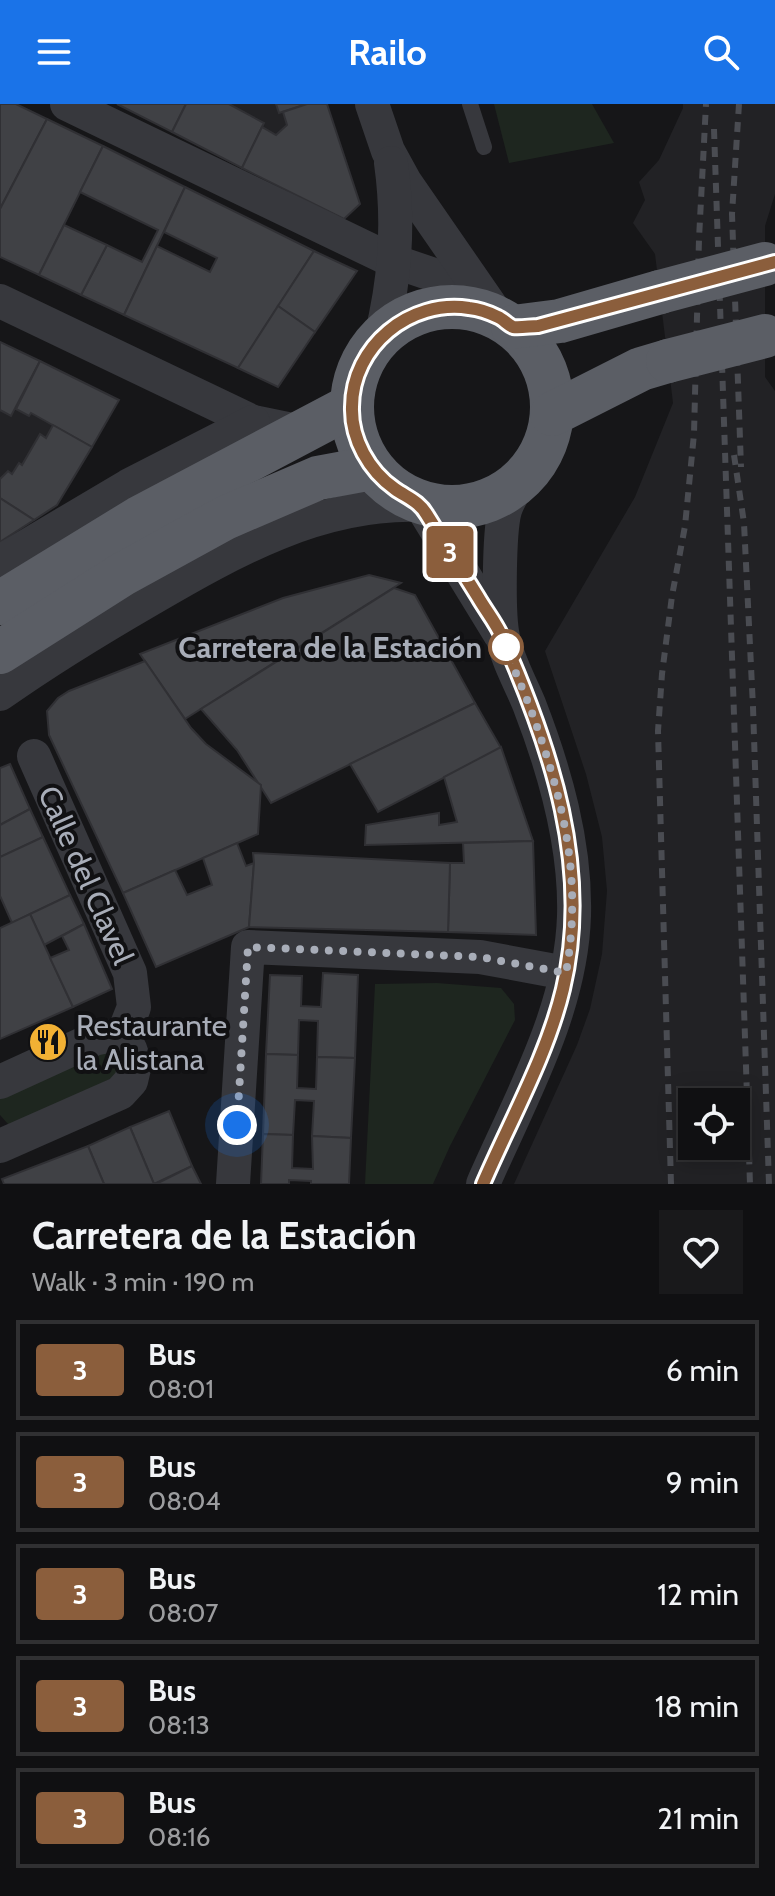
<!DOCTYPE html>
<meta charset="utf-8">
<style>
:root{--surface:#101012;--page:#19191b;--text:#f1f3f6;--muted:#9c9d9f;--line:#303032;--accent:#1a73e8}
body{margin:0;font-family:Cabin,sans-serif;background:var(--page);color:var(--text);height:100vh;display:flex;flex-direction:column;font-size:30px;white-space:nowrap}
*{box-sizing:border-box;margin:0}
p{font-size:26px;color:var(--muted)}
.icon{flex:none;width:44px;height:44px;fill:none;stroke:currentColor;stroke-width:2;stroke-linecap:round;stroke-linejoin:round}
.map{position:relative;height:1080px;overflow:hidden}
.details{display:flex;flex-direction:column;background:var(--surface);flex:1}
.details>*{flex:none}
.badge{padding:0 16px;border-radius:6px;font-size:28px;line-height:52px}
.fabs{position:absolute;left:678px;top:984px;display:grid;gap:16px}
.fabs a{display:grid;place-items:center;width:72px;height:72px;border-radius:0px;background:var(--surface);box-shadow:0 4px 20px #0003,0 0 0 2px var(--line);font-size:40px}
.you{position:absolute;width:40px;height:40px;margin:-20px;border:6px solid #fff;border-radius:50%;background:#1a73e8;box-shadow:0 0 0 12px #1a73e833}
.map>.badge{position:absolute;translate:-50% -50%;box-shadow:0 0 0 4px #fff}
.round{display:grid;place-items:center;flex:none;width:84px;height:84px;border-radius:0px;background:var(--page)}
.headline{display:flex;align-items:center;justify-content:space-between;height:136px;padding:0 32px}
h1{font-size:38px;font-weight:800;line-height:60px}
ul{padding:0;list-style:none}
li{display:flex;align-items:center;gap:24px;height:100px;margin:0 16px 12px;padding:0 16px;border:4px solid var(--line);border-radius:0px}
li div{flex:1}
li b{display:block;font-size:30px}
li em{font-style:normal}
li .badge{min-width:88px;font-weight:700;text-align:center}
header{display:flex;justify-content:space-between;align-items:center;height:104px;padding:0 32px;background:var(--accent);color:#fff;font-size:36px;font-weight:800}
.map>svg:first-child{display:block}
</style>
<header><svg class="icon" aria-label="menu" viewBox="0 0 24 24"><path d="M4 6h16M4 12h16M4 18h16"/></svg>Railo<svg class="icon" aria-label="search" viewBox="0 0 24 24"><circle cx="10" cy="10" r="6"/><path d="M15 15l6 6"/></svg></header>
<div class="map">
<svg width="775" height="1080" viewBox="0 0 775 1080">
<rect width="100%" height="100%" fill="#161618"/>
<g fill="#222225" fill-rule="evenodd">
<path d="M 229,0 L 276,0 L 279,9 L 283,8 L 287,21 L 276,31 L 262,23 L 264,18 Z"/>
<path d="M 683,0 L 775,0 L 775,90 L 765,122 L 765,273 L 775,287 L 775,1080 L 514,1080 L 577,941 L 590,905 L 602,850 L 607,787 L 602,733 L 586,670 L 545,547 L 635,393 L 673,299 L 655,150 L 633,119 L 645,96 L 639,78 L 659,56 L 683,4 ZM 692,998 L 736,998 L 736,1042 L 692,1042 Z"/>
<path d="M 16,305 L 29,312 L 31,309 L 53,321 L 46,334 L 39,331 L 22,361 L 19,359 L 12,370 L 8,367 L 0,375 L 0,306 L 11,312 Z"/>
</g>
<g fill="#1e261f">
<path d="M 494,0 L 592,0 L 614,39 L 509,59 Z"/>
<path d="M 437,879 L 501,884 L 514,900 L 515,916 L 450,1042 L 433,1080 L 365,1080 L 375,880 Z"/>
<path d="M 92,946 L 116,951 L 120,961 L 116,972 L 15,1022 L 8,1020 L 0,1011 L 0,992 Z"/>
</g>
<g fill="#404145" stroke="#303034" stroke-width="2">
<path d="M 0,0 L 16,0 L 47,15 L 0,105 Z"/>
<path d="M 117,0 L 186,0 L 172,28 Z"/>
<path d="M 186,0 L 229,0 L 264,19 L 242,64 L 172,28 Z"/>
<path d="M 276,0 L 307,0 L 279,9 Z"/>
<path d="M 307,0 L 327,0 L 360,100 L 344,115 L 242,64 L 262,23 L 276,31 L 287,21 L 283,8 Z"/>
<path d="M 47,15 L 103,42 L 39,171 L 0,153 L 0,105 Z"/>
<path d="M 103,42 L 185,83 L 124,211 L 81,191 L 107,141 L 142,158 L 158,126 L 80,88 Z"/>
<path d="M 185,83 L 314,147 L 238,264 L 124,211 L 157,142 L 210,168 L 217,154 L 164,128 Z"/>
<path d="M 64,121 L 107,141 L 81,191 L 39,171 Z"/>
<path d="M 314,147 L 357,167 L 315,228 L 278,202 Z"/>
<path d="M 278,202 L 315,228 L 278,283 L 238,264 Z"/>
<path d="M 0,238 L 40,257 L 11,312 L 0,306 Z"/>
<path d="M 40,257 L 119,296 L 92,343 L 31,309 L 29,312 L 16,305 Z"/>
<path d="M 53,321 L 92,343 L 57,401 L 34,416 L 0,394 L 0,375 L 8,367 L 12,370 L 19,359 L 22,361 L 40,330 L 46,334 Z"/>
<path d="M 0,394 L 34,416 L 0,438 Z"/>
<path d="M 369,471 L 401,479 L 185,615 L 140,550 L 283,494 Z"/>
<path d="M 394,484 L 415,491 L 475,599 L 271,699 L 237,646 L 201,605 Z"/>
<path d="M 145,557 L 191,624 L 206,640 L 261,681 L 258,730 L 123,789 L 49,631 L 47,607 L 58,594 L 69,587 Z"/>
<path d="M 475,599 L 501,644 L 378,708 L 350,660 Z"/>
<path d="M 501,643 L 533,737 L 365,741 L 366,721 L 439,709 L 439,721 L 457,718 L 444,673 Z"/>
<path d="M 10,660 L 30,705 L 0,721 L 0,664 Z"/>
<path d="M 30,705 L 43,733 L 0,753 L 0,721 Z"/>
<path d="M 43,733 L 70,791 L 12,819 L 0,792 L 0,753 Z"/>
<path d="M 533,737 L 536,831 L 448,828 L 450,759 L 464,759 L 463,739 Z"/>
<path d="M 237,739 L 246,762 L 254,759 L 249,823 L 156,863 L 123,789 L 175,766 L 187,791 L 212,781 L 203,754 Z"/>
<path d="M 253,749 L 450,759 L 448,828 L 249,823 L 254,759 Z"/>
<path d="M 70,791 L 84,820 L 44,841 L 30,810 Z"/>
<path d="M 30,810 L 73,903 L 0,935 L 0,824 Z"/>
<path d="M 84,820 L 112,885 L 73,903 L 50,854 L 69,846 L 62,832 Z"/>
<path d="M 323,869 L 358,871 L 355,954 L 317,953 L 318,917 L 299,916 L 298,951 L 266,950 L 270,871 L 302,872 L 301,902 L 321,903 Z"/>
<path d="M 266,950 L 298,951 L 297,984 L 316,985 L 317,953 L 355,954 L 351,1034 L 312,1032 L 314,997 L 295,996 L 293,1031 L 263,1030 Z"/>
<path d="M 169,1007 L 192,1062 L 154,1080 L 130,1023 Z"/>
<path d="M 130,1023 L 154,1080 L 104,1080 L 88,1042 Z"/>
<path d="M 263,1030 L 293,1031 L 292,1064 L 313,1065 L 312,1032 L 351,1034 L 349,1080 L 311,1080 L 311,1077 L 289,1076 L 289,1080 L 261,1080 Z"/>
<path d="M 88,1042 L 104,1080 L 4,1080 L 2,1075 Z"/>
<path d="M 192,1062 L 201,1080 L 156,1080 Z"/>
</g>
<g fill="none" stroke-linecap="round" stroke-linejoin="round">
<path stroke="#37383d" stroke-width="16" d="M 470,0 L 484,43"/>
<g stroke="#37383d" stroke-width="34">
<path d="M 67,0 L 393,157 L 478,186"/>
<path d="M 372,0 L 388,47 L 405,78 L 499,214"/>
<path d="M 0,197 L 253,318 L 292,326 L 309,325"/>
<path d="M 381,233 C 395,177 399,116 391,59"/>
<path d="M 0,458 L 128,382 L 253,318"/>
<path d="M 0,590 C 48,556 99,525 149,496 C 233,447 321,397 421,401 L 500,530"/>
<path d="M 34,652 L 130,869 L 134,903 L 121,936"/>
<path d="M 0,978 L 94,935 L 108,932 L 121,936 L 130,945 L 135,960 L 131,977 L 120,989 L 0,1042"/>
<path d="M 233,1080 L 248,843 L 480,853 L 566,869"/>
<path d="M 483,1080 C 520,995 571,907 574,812 C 576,740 555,667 529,600 C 520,578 507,556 503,533 C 498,511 499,427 505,406 C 509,394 516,384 522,374"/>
</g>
<g stroke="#5b5e65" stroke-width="44">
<circle cx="452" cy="303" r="100"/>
<path d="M 513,223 L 560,217 L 660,188"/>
<path d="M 552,310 L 641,265 L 668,257"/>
<path d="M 0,499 L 139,414 L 351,302"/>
<path d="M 0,548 L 123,470 L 225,414 L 318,374 L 372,364"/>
</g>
<g stroke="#4a4c52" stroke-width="6" stroke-dasharray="10 8" stroke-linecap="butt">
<path d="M 739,0 L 732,110 L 741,363"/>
<path d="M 714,25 L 750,1080"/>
<path d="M 734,351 L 744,419 L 753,603 L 769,1080"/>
<path d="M 671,1080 L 658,627 L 662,570 L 672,492 L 685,422 L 694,330 L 699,135 L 706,0"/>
</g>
<g stroke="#5b5e65" stroke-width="44">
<path d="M 660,188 L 765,160"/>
<path d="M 668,257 L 765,232"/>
</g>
</g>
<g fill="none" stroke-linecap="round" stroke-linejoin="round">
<g stroke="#fff" stroke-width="18">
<path id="line" d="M 483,1080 C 510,1017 547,952 563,885 C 592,765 551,644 503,535 C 497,520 486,507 478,493 C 461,466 444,438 427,411 C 419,397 408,394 395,385 C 369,367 351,335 352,303 C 352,242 410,195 469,204 C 478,205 490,209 498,213 C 503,215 508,221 513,223 C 520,224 531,222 538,222 L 775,158"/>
</g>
<use href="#line" stroke="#8b5e3c" stroke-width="12"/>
<path stroke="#a8adb8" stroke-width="8" stroke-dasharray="0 14.4" d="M 237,1021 L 248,843 L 480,853 L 566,869 C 583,773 563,695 531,606 C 523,585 513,564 506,543"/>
</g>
<defs>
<g id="restaurant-disc" transform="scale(2)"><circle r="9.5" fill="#f2b134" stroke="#111113"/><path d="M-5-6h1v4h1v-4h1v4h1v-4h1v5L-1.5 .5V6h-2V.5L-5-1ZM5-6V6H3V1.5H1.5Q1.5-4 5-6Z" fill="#111"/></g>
</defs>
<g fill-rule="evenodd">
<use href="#restaurant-disc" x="48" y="938"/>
</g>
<circle fill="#fff" stroke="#8b5e3c" stroke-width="4" cx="506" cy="543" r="16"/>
<g text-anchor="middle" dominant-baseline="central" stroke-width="8" stroke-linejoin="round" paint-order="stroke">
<g font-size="30" font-weight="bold" fill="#a8adb8" stroke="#111113" text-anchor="end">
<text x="482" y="543">Carretera de la Estación</text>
</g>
<g font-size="30" fill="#a8adb8" stroke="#111113">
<text transform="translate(86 771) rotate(66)">Calle del Clavel</text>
</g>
<g font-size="30" fill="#a8adb8" stroke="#111113" text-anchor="start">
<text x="76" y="921">Restaurante<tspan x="76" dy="34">la Alistana</tspan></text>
</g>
</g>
</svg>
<div class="fabs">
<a><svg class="icon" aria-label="locate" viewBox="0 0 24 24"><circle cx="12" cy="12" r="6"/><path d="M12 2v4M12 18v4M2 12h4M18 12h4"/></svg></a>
</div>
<div class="you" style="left:237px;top:1021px"></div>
<b class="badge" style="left:450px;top:448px;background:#8b5e3c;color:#fff">3</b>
</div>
<section class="details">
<div class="headline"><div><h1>Carretera de la Estación</h1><p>Walk · 3 min · 190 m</p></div><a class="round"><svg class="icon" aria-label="heart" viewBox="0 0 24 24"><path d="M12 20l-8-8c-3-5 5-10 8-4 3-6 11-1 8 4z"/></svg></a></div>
<ul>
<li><span class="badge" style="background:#8b5e3c;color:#fff">3</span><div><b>Bus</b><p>08:01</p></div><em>6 min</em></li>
<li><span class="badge" style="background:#8b5e3c;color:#fff">3</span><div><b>Bus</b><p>08:04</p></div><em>9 min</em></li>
<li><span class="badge" style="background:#8b5e3c;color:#fff">3</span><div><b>Bus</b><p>08:07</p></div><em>12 min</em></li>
<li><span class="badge" style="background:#8b5e3c;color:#fff">3</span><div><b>Bus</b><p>08:13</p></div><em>18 min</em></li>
<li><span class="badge" style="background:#8b5e3c;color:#fff">3</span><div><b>Bus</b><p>08:16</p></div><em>21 min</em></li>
</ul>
</section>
